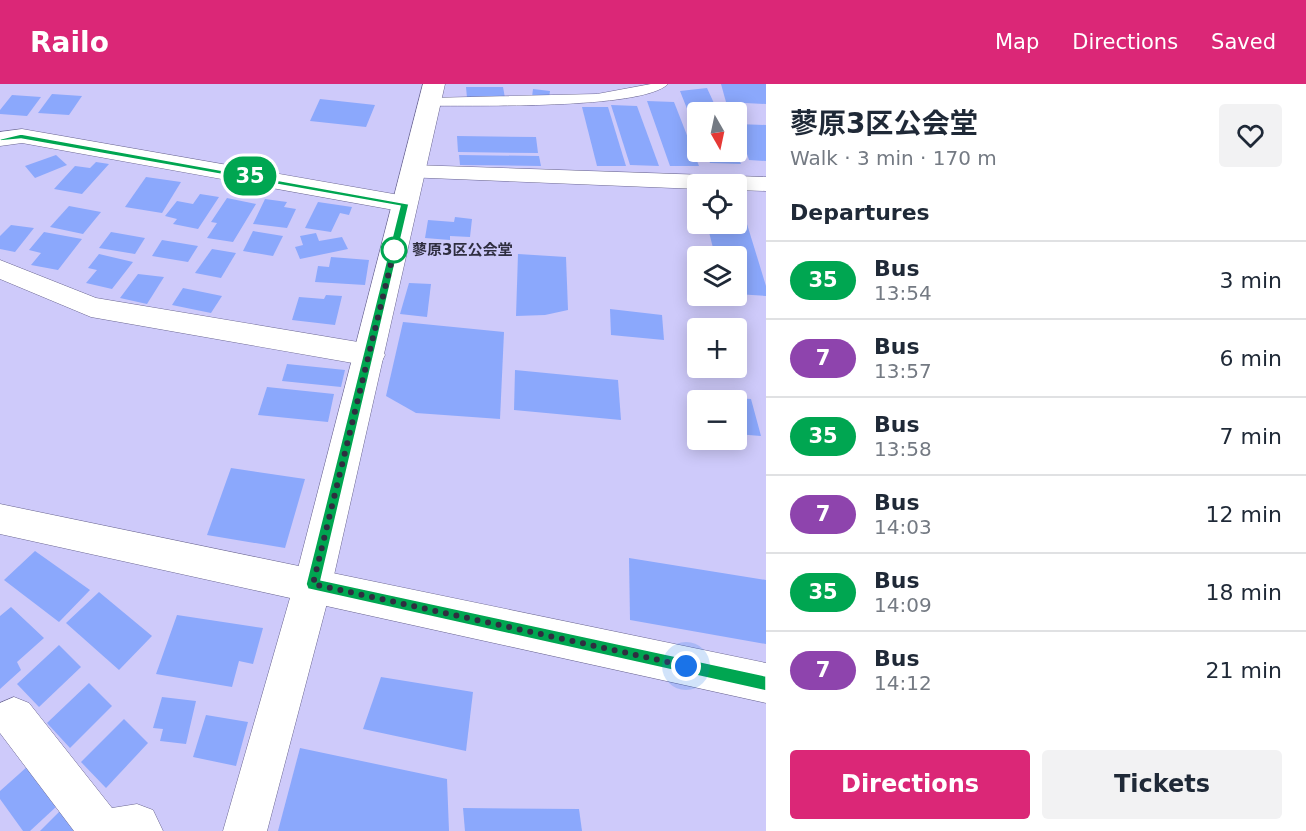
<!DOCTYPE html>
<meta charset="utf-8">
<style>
:root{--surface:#fff;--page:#f2f2f3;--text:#1f2937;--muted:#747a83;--line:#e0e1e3;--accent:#db2777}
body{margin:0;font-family:"DejaVu Sans","Noto Sans JP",sans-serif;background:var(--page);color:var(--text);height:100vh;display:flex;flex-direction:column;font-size:22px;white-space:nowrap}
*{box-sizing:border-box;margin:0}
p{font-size:20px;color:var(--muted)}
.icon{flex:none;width:33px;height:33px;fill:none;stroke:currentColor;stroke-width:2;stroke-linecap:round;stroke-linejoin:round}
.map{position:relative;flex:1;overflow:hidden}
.side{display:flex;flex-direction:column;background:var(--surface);width:540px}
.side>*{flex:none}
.badge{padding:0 12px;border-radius:20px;font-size:21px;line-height:39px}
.needle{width:39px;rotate:171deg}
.tools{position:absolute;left:687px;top:18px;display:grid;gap:12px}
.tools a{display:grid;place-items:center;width:60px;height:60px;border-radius:6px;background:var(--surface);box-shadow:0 3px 15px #0003;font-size:30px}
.you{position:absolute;width:30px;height:30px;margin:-15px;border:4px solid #fff;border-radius:50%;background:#1a73e8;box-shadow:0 0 0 9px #1a73e833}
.map>.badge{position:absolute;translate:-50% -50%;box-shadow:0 0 0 3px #fff}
h2{padding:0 24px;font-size:22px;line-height:54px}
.round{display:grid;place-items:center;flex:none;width:63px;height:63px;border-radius:6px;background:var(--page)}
.overview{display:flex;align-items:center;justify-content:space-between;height:102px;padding:0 24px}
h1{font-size:28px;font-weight:700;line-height:45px}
.primary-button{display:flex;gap:12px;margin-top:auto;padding:12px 24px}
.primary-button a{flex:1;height:69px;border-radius:6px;background:var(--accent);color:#fff;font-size:24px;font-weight:700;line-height:69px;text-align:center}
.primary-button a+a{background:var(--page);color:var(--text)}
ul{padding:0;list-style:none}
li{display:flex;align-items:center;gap:18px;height:78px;padding:0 24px;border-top:2px solid var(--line)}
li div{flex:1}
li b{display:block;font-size:22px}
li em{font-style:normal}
li .badge{min-width:66px;font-weight:700;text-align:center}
header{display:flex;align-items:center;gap:36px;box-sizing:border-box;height:84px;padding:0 30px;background:var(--accent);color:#fff}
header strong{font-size:28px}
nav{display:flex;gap:33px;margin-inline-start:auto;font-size:21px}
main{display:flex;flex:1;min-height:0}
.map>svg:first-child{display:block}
</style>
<header>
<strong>Railo</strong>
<nav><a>Map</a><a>Directions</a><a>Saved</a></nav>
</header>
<main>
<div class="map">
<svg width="766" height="747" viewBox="0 0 766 747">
<rect width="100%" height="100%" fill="#cecafa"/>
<g fill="#8ba8fc">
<path d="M 721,0 L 766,0 L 766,20 L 726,18 Z"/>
<path d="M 466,3 L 503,3 L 505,14 L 467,14 Z"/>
<path d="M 707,4 L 718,28 L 698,28 L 697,50 L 680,7 Z"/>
<path d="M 533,5 L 550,7 L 549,14 L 532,13 Z"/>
<path d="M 52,10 L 82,12 L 69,31 L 38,29 Z"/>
<path d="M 12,11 L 41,13 L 27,32 L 0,30 L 0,26 Z"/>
<path d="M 320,15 L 375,21 L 366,43 L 310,37 Z"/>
<path d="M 647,17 L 674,18 L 699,82 L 670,82 Z"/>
<path d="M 611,21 L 637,22 L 659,82 L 630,81 Z"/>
<path d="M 582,23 L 608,23 L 626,82 L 597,82 Z"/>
<path d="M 737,40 L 766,41 L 766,77 L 749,76 Z"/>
<path d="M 457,52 L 536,53 L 538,69 L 458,68 Z"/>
<path d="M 705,68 L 736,68 L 741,80 L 710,79 Z"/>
<path d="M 56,71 L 67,81 L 35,94 L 25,82 Z"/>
<path d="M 459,71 L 539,72 L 541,82 L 460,81 Z"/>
<path d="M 96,78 L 109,80 L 82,110 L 54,105 L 75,82 L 90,84 Z"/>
<path d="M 146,93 L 181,98 L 162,129 L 125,123 Z"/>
<path d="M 200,110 L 219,113 L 198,145 L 173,140 L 177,135 L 165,132 L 177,117 L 193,120 Z"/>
<path d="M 227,114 L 256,120 L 233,158 L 207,154 L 217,139 L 211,138 Z"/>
<path d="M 265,115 L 287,118 L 284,123 L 296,125 L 287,144 L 253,140 Z"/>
<path d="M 318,118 L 352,123 L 349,131 L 340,129 L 331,148 L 305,144 Z"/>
<path d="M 69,122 L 101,128 L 83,150 L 50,143 Z"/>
<path d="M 736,126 L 743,127 L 766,202 L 766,212 L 736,210 L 736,172 L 715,172 L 707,140 L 736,140 Z"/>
<path d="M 455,133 L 472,135 L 470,153 L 450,152 L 450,156 L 425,154 L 428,136 L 454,138 Z"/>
<path d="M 11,141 L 34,144 L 15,168 L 0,165 L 0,152 Z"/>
<path d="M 253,147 L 283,152 L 273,172 L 243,167 Z"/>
<path d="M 44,148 L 82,155 L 58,186 L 31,181 L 41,169 L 29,166 Z"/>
<path d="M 111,148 L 145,154 L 135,170 L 99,164 Z"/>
<path d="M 316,149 L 319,157 L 342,153 L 348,165 L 300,175 L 295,163 L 303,161 L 300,152 Z"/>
<path d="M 162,156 L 198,162 L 188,178 L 152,172 Z"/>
<path d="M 212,165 L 236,169 L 221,194 L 195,189 Z"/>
<path d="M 99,170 L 133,178 L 112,205 L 86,199 L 97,186 L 88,184 Z"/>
<path d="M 518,170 L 566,173 L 568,226 L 545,231 L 516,232 Z"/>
<path d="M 331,173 L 369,176 L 365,201 L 315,198 L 318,182 L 329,183 Z"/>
<path d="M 138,190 L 164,193 L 147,220 L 120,214 Z"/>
<path d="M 409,199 L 431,200 L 427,233 L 400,230 Z"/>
<path d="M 183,204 L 222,212 L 211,229 L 172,221 Z"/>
<path d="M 326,211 L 342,212 L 335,241 L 292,236 L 299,213 L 324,215 Z"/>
<path d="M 610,225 L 662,231 L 664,256 L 611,251 Z"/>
<path d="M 403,238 L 504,248 L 500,335 L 416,329 L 386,312 Z"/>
<path d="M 287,280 L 345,286 L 341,303 L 282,297 Z"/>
<path d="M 515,286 L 618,296 L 621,336 L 514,326 Z"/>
<path d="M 267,303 L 334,310 L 328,338 L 258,331 Z"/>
<path d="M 692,311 L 751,315 L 761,352 L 736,350 L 736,316 L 698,316 L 696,331 Z"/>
<path d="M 231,384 L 305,395 L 285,464 L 207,451 Z"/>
<path d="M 35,467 L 90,506 L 59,538 L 4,496 Z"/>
<path d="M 629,474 L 766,496 L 766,560 L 630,536 Z"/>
<path d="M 99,508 L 152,552 L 119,586 L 66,539 Z"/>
<path d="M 11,523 L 44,554 L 17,578 L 21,586 L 0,605 L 0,532 Z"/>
<path d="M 177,531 L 263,544 L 253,580 L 239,577 L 232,603 L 156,590 Z"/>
<path d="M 59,561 L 81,583 L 39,623 L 17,600 Z"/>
<path d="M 381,593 L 473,608 L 466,667 L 363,645 Z"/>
<path d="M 89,599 L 112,622 L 70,664 L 47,639 Z"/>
<path d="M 162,613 L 196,617 L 186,660 L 160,657 L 163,645 L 153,644 Z"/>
<path d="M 206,631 L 248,638 L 236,682 L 193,673 Z"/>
<path d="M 124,635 L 148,659 L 106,704 L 81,678 Z"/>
<path d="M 300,664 L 447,695 L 449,747 L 278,747 Z"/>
<path d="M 28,682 L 57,722 L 30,747 L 23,747 L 0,715 L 0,707 Z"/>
<path d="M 463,724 L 579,725 L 582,747 L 465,747 Z"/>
<path d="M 62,725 L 80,747 L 40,747 Z"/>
</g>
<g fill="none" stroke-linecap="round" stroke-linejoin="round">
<g stroke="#6a6691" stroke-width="1">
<path id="service" d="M 651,0 L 668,0 C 642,26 472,21 429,22 L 423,18 L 429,14 L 597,10 Z"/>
</g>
<g stroke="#6a6691" stroke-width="1">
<g id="minor">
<path d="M 22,45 L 405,112 L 414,115 L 417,120 L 414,125 L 405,128 L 22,59 L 0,62 L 0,48 Z"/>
<path d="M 413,81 L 766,93 L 766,107 L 736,106 L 736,100 L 698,100 L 698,105 L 405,93 L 401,88 L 405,83 Z"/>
<path d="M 0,176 L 96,214 L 370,260 L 381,263 L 385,271 L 381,279 L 370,282 L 91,233 L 0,195 Z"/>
<path d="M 0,420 L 766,579 L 766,619 L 0,450 Z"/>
<path d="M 14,613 L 29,619 L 112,724 L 137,720 L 153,726 L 163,747 L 74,747 L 0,649 L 0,619 Z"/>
</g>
</g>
<g stroke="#6a6691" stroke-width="1">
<path id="tertiary" d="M 423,0 L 445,0 L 332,500 L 267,747 L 223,747 L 294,500 Z"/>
</g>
<use href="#service" fill="#fff" fill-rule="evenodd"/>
<use href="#minor" fill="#fff" fill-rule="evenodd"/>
<use href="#tertiary" fill="#fff" fill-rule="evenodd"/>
</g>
<path fill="#00a651" stroke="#fff" stroke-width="1.5" d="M 21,50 L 409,120 L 321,496 L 766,592 L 766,607 L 308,505 L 306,500 L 400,122 L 21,55 L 0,57 L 0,55 Z"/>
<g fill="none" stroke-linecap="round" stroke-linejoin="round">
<path stroke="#2f2e40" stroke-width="6" stroke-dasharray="0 10.8" d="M 394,166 L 395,163 L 313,500 L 686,582"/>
</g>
<circle fill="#fff" stroke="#00a651" stroke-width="3" cx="394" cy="166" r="12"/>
<g text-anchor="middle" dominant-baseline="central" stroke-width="5" stroke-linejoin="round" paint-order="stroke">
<g font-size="15" font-weight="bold" fill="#2f2e40" stroke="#cecafa" text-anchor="start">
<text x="412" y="166">蓼原3区公会堂</text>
</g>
</g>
</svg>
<div class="tools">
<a><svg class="needle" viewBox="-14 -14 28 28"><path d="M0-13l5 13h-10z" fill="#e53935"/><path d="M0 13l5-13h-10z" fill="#747a83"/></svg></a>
<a><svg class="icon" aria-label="locate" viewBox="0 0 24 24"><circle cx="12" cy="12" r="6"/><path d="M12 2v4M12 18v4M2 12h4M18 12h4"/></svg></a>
<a><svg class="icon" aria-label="layers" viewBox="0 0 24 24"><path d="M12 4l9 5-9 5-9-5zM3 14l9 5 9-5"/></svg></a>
<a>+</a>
<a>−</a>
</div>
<div class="you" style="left:686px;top:582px"></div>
<b class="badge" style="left:250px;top:92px;background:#00a651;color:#fff">35</b>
</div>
<section class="side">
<div class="overview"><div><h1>蓼原3区公会堂</h1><p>Walk · 3 min · 170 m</p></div><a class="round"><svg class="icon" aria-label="heart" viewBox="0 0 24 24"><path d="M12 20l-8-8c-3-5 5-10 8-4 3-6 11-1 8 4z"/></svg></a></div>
<h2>Departures</h2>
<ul>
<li><span class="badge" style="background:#00a651;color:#fff">35</span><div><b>Bus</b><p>13:54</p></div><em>3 min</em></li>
<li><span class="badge" style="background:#8e44ad;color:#fff">7</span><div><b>Bus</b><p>13:57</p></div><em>6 min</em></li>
<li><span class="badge" style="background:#00a651;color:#fff">35</span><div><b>Bus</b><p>13:58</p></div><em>7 min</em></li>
<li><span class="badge" style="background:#8e44ad;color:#fff">7</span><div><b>Bus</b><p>14:03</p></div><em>12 min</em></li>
<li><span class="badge" style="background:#00a651;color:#fff">35</span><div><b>Bus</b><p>14:09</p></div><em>18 min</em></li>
<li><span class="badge" style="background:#8e44ad;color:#fff">7</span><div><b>Bus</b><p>14:12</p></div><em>21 min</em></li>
</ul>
<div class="primary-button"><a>Directions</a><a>Tickets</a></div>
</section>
</main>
